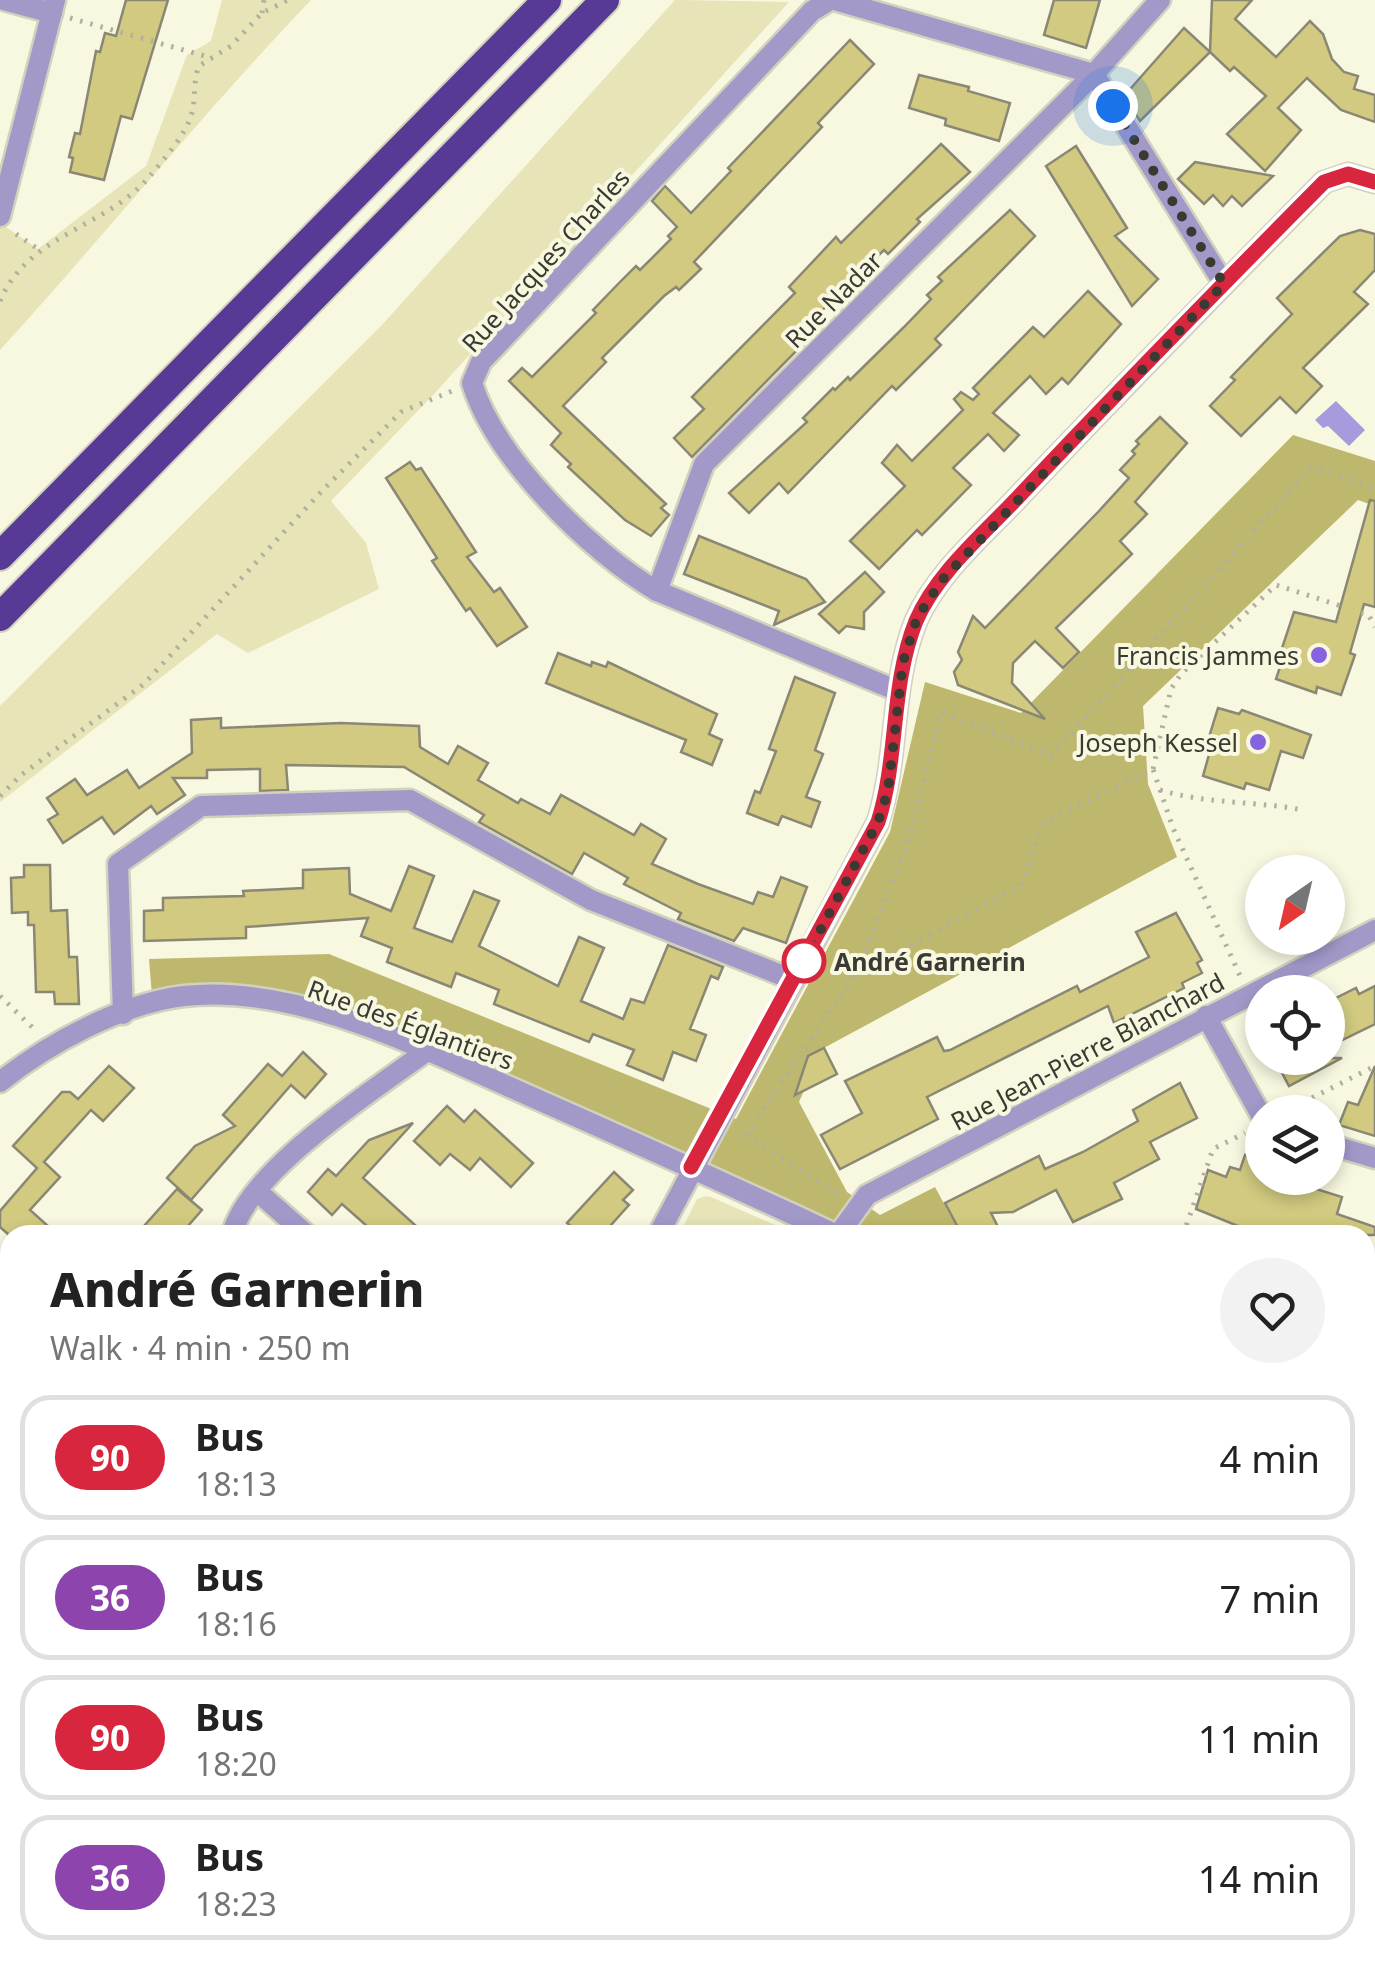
<!DOCTYPE html>
<meta charset="utf-8">
<style>
:root{--surface:#fff;--page:#f2f2f2;--text:#222;--muted:#767676;--line:#e0e0e0}
body{margin:0;font-family:"Noto Sans",sans-serif;background:var(--page);color:var(--text);height:100vh;display:flex;flex-direction:column;font-size:38px;white-space:nowrap}
*{box-sizing:border-box;margin:0}
p{font-size:32px;color:var(--muted)}
.icon{flex:none;width:55px;height:55px;fill:none;stroke:currentColor;stroke-width:2;stroke-linecap:round;stroke-linejoin:round}
.map{position:relative;flex:1;overflow:hidden}
.drawer{position:absolute;left:0px;top:1225px;width:1375px;height:752px;display:flex;flex-direction:column;background:var(--surface);border-radius:30px 30px 0 0;box-shadow:0 5px 15px #0003}
.drawer>*{flex:none}
.badge{padding:0 20px;border-radius:32px;font-size:35px;line-height:65px}
.needle{width:65px;rotate:214deg}
.controls{position:absolute;left:1245px;top:855px;display:grid;gap:20px}
.controls a{display:grid;place-items:center;width:100px;height:100px;border-radius:50%;background:var(--surface);box-shadow:0 5px 15px #0003;font-size:50px}
.you{position:absolute;width:50px;height:50px;margin:-25px;border:8px solid #fff;border-radius:50%;background:#1a73e8;box-shadow:0 0 0 15px #1a73e833}
.map>.badge{position:absolute;translate:-50% -50%;box-shadow:0 0 0 5px #fff}
.round{display:grid;place-items:center;flex:none;width:105px;height:105px;border-radius:52px;background:var(--page)}
.summary{display:flex;align-items:center;justify-content:space-between;height:170px;padding:0 50px}
h1{font-size:48px;font-weight:800;line-height:75px}
ul{padding:0;list-style:none}
li{display:flex;align-items:center;gap:30px;height:125px;margin:0 20px 15px;padding:0 30px;border:5px solid var(--line);border-radius:30px}
li div{flex:1}
li b{display:block;font-size:38px}
li em{font-style:normal}
li .badge{min-width:110px;font-weight:700;text-align:center}
.map>svg:first-child{display:block}
</style>
<div class="map">
<svg width="1375" height="1976" viewBox="0 0 1375 1976">
<rect width="100%" height="100%" fill="#f8f7e0"/>
<path fill="#edebce" d="M 848,1968 L 1257,1968 L 1251,1976 L 840,1976 Z"/>
<g fill="#e7e4b7">
<path d="M 222,0 L 311,0 C 203,113 105,235 0,350 L 0,223 L 38,249 L 146,166 L 187,55 L 211,41 Z"/>
<path d="M 675,0 L 789,2 L 434,394 L 331,501 L 366,543 L 379,589 L 248,653 L 217,634 L 0,802 L 0,706 L 382,325 Z"/>
<path d="M 706,1196 L 711,1197 L 798,1235 L 679,1235 L 697,1199 Z"/>
</g>
<path fill="#beb86e" d="M 1293,435 L 1375,461 L 1375,506 L 1358,500 L 1143,706 L 1148,784 L 1177,857 L 822,1049 L 799,1102 L 847,1192 L 880,1215 L 935,1187 L 961,1235 L 852,1235 L 833,1222 L 329,1005 L 152,996 L 149,959 L 329,954 L 736,1119 L 890,832 L 925,682 L 1021,713 Z"/>
<path fill="#a89bdd" d="M 1336,401 L 1365,430 L 1349,446 L 1328,426 L 1323,428 L 1315,420 Z"/>
<g fill="#d1ca80" stroke="#8a8874" stroke-width="2.5">
<path d="M 126,0 L 168,0 L 132,119 L 121,116 L 104,180 L 70,172 L 73,158 L 69,157 L 75,133 L 80,134 L 96,51 L 100,52 L 105,33 L 116,36 Z"/>
<path d="M 1054,0 L 1100,0 L 1086,48 L 1044,35 Z"/>
<path d="M 1212,0 L 1252,0 L 1235,19 L 1276,57 L 1310,21 L 1323,34 L 1332,59 L 1344,72 L 1358,76 L 1354,89 L 1375,95 L 1375,122 L 1341,110 L 1307,78 L 1278,108 L 1301,130 L 1265,171 L 1227,134 L 1266,96 L 1234,67 L 1230,71 L 1210,52 L 1140,121 L 1124,96 L 1184,28 L 1210,52 Z"/>
<path d="M 850,40 L 874,64 L 818,123 L 822,127 L 694,262 L 701,269 L 679,290 L 676,287 L 664,296 L 602,358 L 606,362 L 563,406 L 666,504 L 661,508 L 669,515 L 651,536 L 625,520 L 568,467 L 571,464 L 551,445 L 561,433 L 509,381 L 522,368 L 532,377 L 596,313 L 593,310 L 620,282 L 636,266 L 640,270 L 671,239 L 668,236 L 677,227 L 652,201 L 665,186 L 691,213 L 731,171 L 728,168 Z"/>
<path d="M 919,75 L 969,87 L 968,91 L 1010,103 L 999,141 L 945,125 L 946,119 L 909,108 Z"/>
<path d="M 941,144 L 970,172 L 917,219 L 920,222 L 888,254 L 884,250 L 828,304 L 803,332 L 809,338 L 692,457 L 674,438 L 704,409 L 692,397 L 795,293 L 789,287 L 836,237 L 841,243 Z"/>
<path d="M 1076,146 L 1127,228 L 1115,236 L 1158,279 L 1132,306 L 1046,166 Z"/>
<path d="M 1195,162 L 1273,176 L 1242,206 L 1232,196 L 1223,206 L 1213,195 L 1204,204 L 1178,179 Z"/>
<path d="M 1010,210 L 1035,236 L 935,339 L 941,345 L 896,390 L 892,386 L 788,493 L 779,483 L 749,513 L 729,493 L 807,422 L 803,418 L 833,388 L 835,390 L 848,377 L 850,380 L 903,328 L 931,299 L 927,295 L 942,281 L 938,277 Z"/>
<path d="M 1360,230 L 1375,234 L 1375,270 L 1354,292 L 1368,304 L 1303,368 L 1322,386 L 1296,413 L 1280,397 L 1241,436 L 1210,406 L 1235,380 L 1231,377 L 1292,314 L 1277,298 L 1340,236 Z"/>
<path d="M 1088,291 L 1121,324 L 1068,384 L 1062,378 L 1046,394 L 1030,376 L 993,413 L 1019,435 L 1004,451 L 988,434 L 953,468 L 971,485 L 922,535 L 917,530 L 879,569 L 850,541 L 905,486 L 882,463 L 897,445 L 912,461 L 963,410 L 954,399 L 961,392 L 973,400 L 979,394 L 973,388 L 1033,327 L 1044,337 Z"/>
<path d="M 1160,417 L 1187,443 L 1135,502 L 1147,514 L 1120,541 L 1132,554 L 1056,628 L 1079,652 L 1063,668 L 1035,641 L 1013,663 L 1012,683 L 1045,719 L 958,685 L 954,672 L 962,660 L 958,652 L 973,616 L 985,628 L 1099,511 L 1129,478 L 1120,470 L 1135,454 L 1132,451 L 1139,444 L 1136,441 Z"/>
<path d="M 410,462 L 416,470 L 421,468 L 476,552 L 467,557 L 494,592 L 500,588 L 527,627 L 497,646 L 470,608 L 466,611 L 432,561 L 437,558 L 386,478 Z"/>
<path d="M 1370,500 L 1375,501 L 1375,607 L 1364,604 L 1350,653 L 1355,655 L 1341,695 L 1317,687 L 1316,693 L 1276,679 L 1284,655 L 1280,654 L 1294,612 L 1336,622 Z"/>
<path d="M 699,536 L 806,579 L 825,602 L 774,625 L 779,611 L 684,574 Z"/>
<path d="M 865,572 L 884,592 L 864,612 L 864,629 L 846,626 L 839,633 L 819,614 Z"/>
<path d="M 558,653 L 591,666 L 592,662 L 606,667 L 608,662 L 717,714 L 709,734 L 722,740 L 712,765 L 681,752 L 686,740 L 546,683 Z"/>
<path d="M 795,677 L 835,693 L 815,750 L 823,754 L 806,797 L 820,802 L 811,827 L 782,816 L 778,825 L 747,813 L 755,791 L 760,793 L 776,751 L 769,749 Z"/>
<path d="M 1218,708 L 1239,714 L 1242,710 L 1311,735 L 1303,758 L 1281,751 L 1269,790 L 1246,783 L 1244,789 L 1203,776 L 1210,751 L 1205,750 Z"/>
<path d="M 221,718 L 221,728 L 341,723 L 419,726 L 420,747 L 448,764 L 458,746 L 488,763 L 478,780 L 518,803 L 521,799 L 550,814 L 561,795 L 634,835 L 641,824 L 666,839 L 652,864 L 698,884 L 753,904 L 758,892 L 773,897 L 781,877 L 807,887 L 786,943 L 743,928 L 734,941 L 678,919 L 681,913 L 624,884 L 628,878 L 584,853 L 572,874 L 479,822 L 484,815 L 404,767 L 286,765 L 288,790 L 260,791 L 260,769 L 207,770 L 207,778 L 173,778 L 185,795 L 157,814 L 151,806 L 114,834 L 102,817 L 63,843 L 48,820 L 58,814 L 47,798 L 75,779 L 87,795 L 127,770 L 139,788 L 192,753 L 191,720 Z"/>
<path d="M 24,865 L 50,865 L 51,911 L 67,910 L 69,957 L 77,957 L 79,1004 L 55,1004 L 54,992 L 36,992 L 34,925 L 28,925 L 28,912 L 12,913 L 11,878 L 24,877 Z"/>
<path d="M 409,866 L 434,876 L 414,928 L 452,942 L 474,891 L 499,901 L 479,946 L 558,986 L 579,937 L 604,948 L 581,1001 L 623,1019 L 631,999 L 644,1003 L 668,945 L 723,967 L 718,979 L 711,976 L 690,1029 L 706,1035 L 696,1061 L 673,1052 L 663,1080 L 627,1065 L 634,1050 L 593,1034 L 589,1042 L 494,1004 L 499,990 L 456,973 L 451,987 L 387,962 L 392,948 L 361,936 L 368,918 L 246,927 L 246,938 L 144,941 L 144,911 L 163,910 L 163,898 L 244,896 L 243,891 L 303,888 L 303,870 L 349,868 L 350,894 L 391,911 Z"/>
<path d="M 1176,913 L 1202,960 L 1197,963 L 1202,973 L 1182,983 L 1184,988 L 1114,1023 L 1108,1006 L 927,1097 L 938,1119 L 840,1169 L 821,1135 L 862,1113 L 845,1081 L 937,1037 L 944,1051 L 950,1050 L 1077,986 L 1080,992 L 1149,957 L 1136,932 Z"/>
<path d="M 1375,986 L 1375,1024 L 1328,1047 L 1328,1002 L 1356,988 L 1359,994 Z"/>
<path d="M 824,1048 L 837,1074 L 795,1095 L 808,1056 Z"/>
<path d="M 303,1052 L 326,1074 L 305,1098 L 291,1085 L 191,1200 L 167,1178 L 195,1146 L 235,1126 L 223,1115 L 268,1064 L 282,1076 Z"/>
<path d="M 1274,1058 L 1342,1058 L 1289,1086 Z"/>
<path d="M 109,1066 L 134,1088 L 103,1121 L 91,1110 L 44,1162 L 60,1177 L 30,1210 L 58,1235 L 9,1235 L 0,1227 L 0,1211 L 37,1168 L 13,1146 L 62,1092 L 70,1092 L 78,1099 Z"/>
<path d="M 1375,1066 L 1375,1136 L 1339,1125 L 1348,1102 L 1358,1105 Z"/>
<path d="M 1180,1083 L 1197,1118 L 1150,1142 L 1159,1159 L 1114,1183 L 1122,1199 L 1073,1222 L 1056,1190 L 1013,1212 L 991,1213 L 1002,1235 L 970,1231 L 962,1235 L 945,1203 L 1039,1156 L 1045,1169 L 1083,1152 L 1138,1121 L 1133,1110 Z"/>
<path d="M 447,1106 L 464,1122 L 475,1110 L 533,1163 L 511,1187 L 480,1158 L 470,1170 L 450,1154 L 440,1165 L 414,1141 Z"/>
<path d="M 413,1123 L 363,1178 L 426,1235 L 377,1235 L 342,1204 L 332,1215 L 308,1192 L 328,1169 L 336,1176 L 369,1140 Z"/>
<path d="M 1245,1155 L 1262,1160 L 1262,1178 L 1281,1178 L 1342,1197 L 1337,1214 L 1375,1227 L 1375,1235 L 1260,1235 L 1196,1209 L 1208,1170 L 1226,1177 L 1230,1167 L 1240,1170 Z"/>
<path d="M 614,1172 L 633,1190 L 623,1200 L 629,1205 L 602,1235 L 581,1235 L 567,1223 Z"/>
<path d="M 177,1189 L 202,1210 L 180,1235 L 136,1235 Z"/>
</g>
<g fill="none" stroke-linecap="round" stroke-linejoin="round">
<g stroke="#d2d1bd" stroke-width="16">
<path id="service" d="M 1215,1976 L 1220,1968"/>
</g>
<g stroke="#d2d1bd" stroke-width="25">
<g id="minor">
<path d="M 4,0 L 52,13"/>
<path d="M 830,0 L 812,11 L 481,362 L 472,383 C 495,458 590,552 657,591 L 898,691"/>
<path d="M 834,0 L 1094,74 L 1224,284"/>
<path d="M 0,216 L 55,0"/>
<path d="M 657,591 L 704,464 L 1094,74 L 1160,0"/>
<path d="M 123,1014 L 118,864 L 201,806 L 410,800 L 591,900 L 794,980"/>
<path d="M 1206,1016 L 1262,1117"/>
<path d="M 0,1082 C 47,1044 123,1003 184,996 C 299,983 429,1052 532,1097 C 634,1142 736,1188 837,1235"/>
<path d="M 1328,1144 L 1375,1158"/>
<path d="M 258,1192 L 307,1235"/>
<path d="M 232,1235 C 246,1172 375,1089 427,1051"/>
<path d="M 658,1235 L 878,822 C 899,756 890,686 916,621 C 937,572 986,532 1022,493 C 1121,388 1223,285 1324,182 L 1348,174 L 1375,182"/>
<path d="M 838,1235 L 867,1195 L 1375,930"/>
<path d="M 0,1267 L 10,1277"/>
<path d="M 0,1331 L 10,1318"/>
<path d="M 0,1589 L 10,1598"/>
<path d="M 1365,1756 L 1375,1763"/>
<path d="M 0,1804 L 10,1799"/>
<path d="M 173,1976 L 174,1968"/>
<path d="M 650,1976 L 657,1968"/>
</g>
</g>
<g stroke="#d2d1bd" stroke-width="32">
<g id="trunk">
<path d="M 0,556 L 547,0"/>
<path d="M 0,617 L 605,0"/>
</g>
</g>
<g stroke="#b1b09f" stroke-width="5" stroke-dasharray="2.5 8" stroke-linecap="butt">
<path d="M 262,13 L 264,0"/>
<path d="M 70,18 L 212,58"/>
<path d="M 16,234 L 38,249"/>
<path d="M 0,301 C 29,233 105,229 150,176 C 163,160 183,138 190,119 C 197,102 192,83 199,66 L 231,46 L 262,13 L 288,0"/>
<path d="M 1361,613 L 1368,614 L 1375,627"/>
<path d="M 1153,769 L 1171,689 L 1181,674 L 1276,585 L 1341,606"/>
<path d="M 1160,790 C 1206,804 1255,801 1303,810"/>
<path d="M 0,796 L 21,775 L 144,684 L 319,494 L 401,412 L 452,391"/>
<path d="M 855,975 L 1021,885 L 1043,823 L 1153,769 L 1173,828 L 1241,978"/>
<path d="M 0,996 L 34,1029"/>
<path d="M 1284,1112 L 1375,1066"/>
<path d="M 746,1135 L 854,976 L 908,843 L 941,712 L 1051,756 L 1311,467 L 1375,488"/>
<path d="M 746,1135 L 838,1194"/>
<path d="M 1183,1235 L 1213,1149 L 1245,1133"/>
<path d="M 1365,1321 L 1375,1323"/>
<path d="M 0,1728 L 10,1736"/>
<path d="M 1171,1976 L 1176,1968"/>
</g>
<use href="#service" stroke="#a299c9" stroke-width="11"/>
<use href="#minor" stroke="#a299c9" stroke-width="20"/>
<use href="#trunk" stroke="#563a96" stroke-width="28"/>
</g>
<g fill="none" stroke-linecap="round" stroke-linejoin="round">
<g stroke="#fff" stroke-width="22">
<path id="line" d="M 691,1167 L 878,822 C 899,756 890,686 916,621 C 937,572 987,531 1022,493 C 1121,388 1222,285 1324,182 L 1348,174 L 1375,182"/>
</g>
<use href="#line" stroke="#d7263d" stroke-width="15"/>
<path stroke="#3b3a32" stroke-width="10" stroke-dasharray="0 18" d="M 804,961 L 878,822 L 888,791 L 903,662 L 917,618 L 942,580 L 1224,284 L 1113,106"/>
</g>
<g fill="#8764df" stroke="#f8f7e0" stroke-width="4">
<circle cx="1319" cy="655" r="10"/>
<circle cx="1258" cy="742" r="10"/>
</g>
<circle fill="#fff" stroke="#d7263d" stroke-width="5" cx="804" cy="961" r="20"/>
<g text-anchor="middle" dominant-baseline="central" stroke-width="8" stroke-linejoin="round" paint-order="stroke">
<g font-size="25" fill="#3b3a32" stroke="#f8f7e0">
<text transform="translate(545 260) rotate(-48)">Rue Jacques Charles</text>
<text transform="translate(833 299) rotate(-45)">Rue Nadar</text>
<text transform="translate(411 1024) rotate(20)">Rue des Églantiers</text>
<text transform="translate(1087 1051) rotate(-28)">Rue Jean-Pierre Blanchard</text>
</g>
<g font-size="25" fill="#3b3a32" stroke="#f8f7e0" text-anchor="end">
<text x="1299" y="655">Francis Jammes</text>
<text x="1238" y="742">Joseph Kessel</text>
</g>
<g font-size="25" font-weight="bold" fill="#3b3a32" stroke="#f8f7e0" text-anchor="start">
<text x="834" y="961">André Garnerin</text>
</g>
</g>
</svg>
<div class="controls">
<a><svg class="needle" viewBox="-14 -14 28 28"><path d="M0-13l5 13h-10z" fill="#e53935"/><path d="M0 13l5-13h-10z" fill="#767676"/></svg></a>
<a><svg class="icon" aria-label="locate" viewBox="0 0 24 24"><circle cx="12" cy="12" r="6"/><path d="M12 2v4M12 18v4M2 12h4M18 12h4"/></svg></a>
<a><svg class="icon" aria-label="layers" viewBox="0 0 24 24"><path d="M12 4l9 5-9 5-9-5zM3 14l9 5 9-5"/></svg></a>
</div>
<div class="you" style="left:1113px;top:106px"></div>
<section class="drawer">
<div class="summary"><div><h1>André Garnerin</h1><p>Walk · 4 min · 250 m</p></div><a class="round"><svg class="icon" aria-label="heart" viewBox="0 0 24 24"><path d="M12 20l-8-8c-3-5 5-10 8-4 3-6 11-1 8 4z"/></svg></a></div>
<ul>
<li><span class="badge" style="background:#d7263d;color:#fff">90</span><div><b>Bus</b><p>18:13</p></div><em>4 min</em></li>
<li><span class="badge" style="background:#8e44ad;color:#fff">36</span><div><b>Bus</b><p>18:16</p></div><em>7 min</em></li>
<li><span class="badge" style="background:#d7263d;color:#fff">90</span><div><b>Bus</b><p>18:20</p></div><em>11 min</em></li>
<li><span class="badge" style="background:#8e44ad;color:#fff">36</span><div><b>Bus</b><p>18:23</p></div><em>14 min</em></li>
</ul>
</section>
</div>
